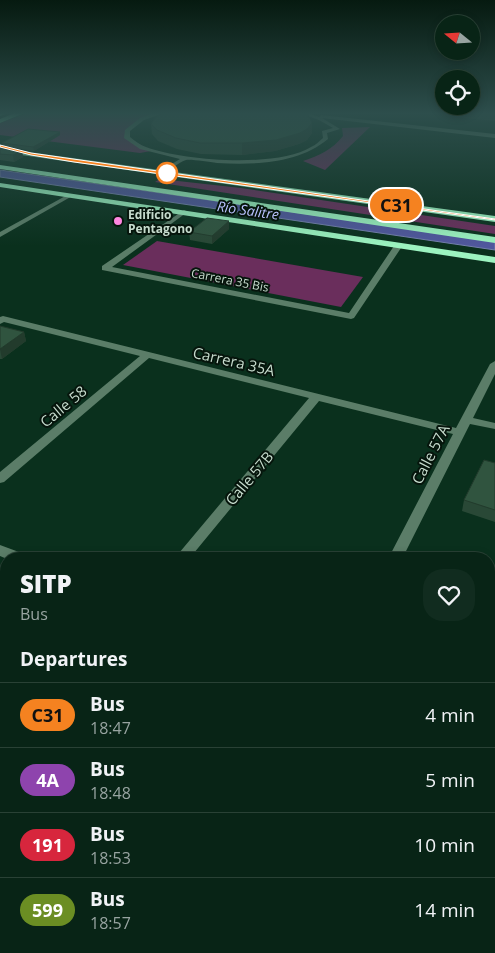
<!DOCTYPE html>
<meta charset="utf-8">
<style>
:root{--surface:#082416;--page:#112c1f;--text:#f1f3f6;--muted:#98a4a1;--line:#294135}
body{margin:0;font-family:"Open Sans",sans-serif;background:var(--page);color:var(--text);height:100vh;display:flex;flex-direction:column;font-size:19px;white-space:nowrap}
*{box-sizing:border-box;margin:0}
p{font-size:16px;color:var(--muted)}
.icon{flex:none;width:28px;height:28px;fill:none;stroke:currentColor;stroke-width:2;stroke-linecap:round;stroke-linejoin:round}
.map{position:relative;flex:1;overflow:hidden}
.details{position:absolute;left:0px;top:552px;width:495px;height:401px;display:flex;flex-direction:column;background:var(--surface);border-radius:20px 20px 0 0;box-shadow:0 2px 8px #0003,0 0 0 1px var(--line)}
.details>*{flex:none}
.badge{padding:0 10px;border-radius:16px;font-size:18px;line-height:32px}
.needle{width:32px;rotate:288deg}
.tools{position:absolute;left:435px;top:15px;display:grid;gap:10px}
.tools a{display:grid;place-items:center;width:45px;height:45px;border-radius:50%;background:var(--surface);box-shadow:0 2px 8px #0003,0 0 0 1px var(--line);font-size:25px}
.map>.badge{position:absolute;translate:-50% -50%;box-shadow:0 0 0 2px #fff}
h2{padding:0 20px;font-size:19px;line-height:45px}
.round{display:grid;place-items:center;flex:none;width:52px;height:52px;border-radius:20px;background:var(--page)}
.headline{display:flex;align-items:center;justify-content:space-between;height:85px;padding:0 20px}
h1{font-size:24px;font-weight:800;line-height:38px}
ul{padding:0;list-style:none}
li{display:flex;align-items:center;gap:15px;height:65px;padding:0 20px;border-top:1px solid var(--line)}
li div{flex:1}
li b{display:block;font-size:19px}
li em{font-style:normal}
li .badge{min-width:55px;font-weight:700;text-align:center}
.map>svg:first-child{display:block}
</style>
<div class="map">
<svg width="495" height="953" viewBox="0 0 495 953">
<rect width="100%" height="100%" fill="#0a301d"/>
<g fill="#6a2e5c">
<path d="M 30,112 L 166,112 L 143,119 L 130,128 L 129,138 L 151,151 L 140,153 L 0,135 L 0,123 Z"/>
<path d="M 370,127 L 325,170 L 303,161 C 319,156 333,149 343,136 L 342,128 Z"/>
<path d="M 160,179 L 241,188 L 495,226 L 495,234 L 155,182 Z"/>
<path d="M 157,241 L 363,277 L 341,307 L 123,265 Z"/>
<path d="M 0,578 L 6,580 L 6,820 L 0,830 Z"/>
</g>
<path fill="#50579d" stroke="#737fab" d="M 0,170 L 495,241 L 495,250 L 0,177 Z"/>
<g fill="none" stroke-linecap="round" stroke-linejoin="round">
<g fill="#5b7d68" fill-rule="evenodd">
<path d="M 158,112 L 167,112 L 144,120 L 130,131 L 130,137 C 135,141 140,145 146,147 C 183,161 277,168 311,147 C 316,145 319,141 323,138 L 322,131 L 333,128 L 319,120 L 297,112 L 305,112 L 319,117 L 321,115 L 495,134 L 495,138 L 322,118 L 340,129 L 327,133 L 328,139 C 298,164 254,165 217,163 C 209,162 191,159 186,160 C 177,163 170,171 162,174 L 160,171 L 180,159 L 140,149 L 124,138 L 125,130 L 140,118 Z"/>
<path d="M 69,194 L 74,195 L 0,237 L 0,232 Z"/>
<path d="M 184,210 L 186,211 L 186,213 L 112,267 L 349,313 L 396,243 L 403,245 L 354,318 L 351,319 L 102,270 L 102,266 Z"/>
<path d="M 3,316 L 456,428 L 490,364 L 495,361 L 495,374 L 473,418 L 495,423 L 495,429 L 470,424 L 402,559 L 388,559 L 453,434 L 319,401 L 189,559 L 174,559 L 309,398 L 149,358 L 4,482 L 0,483 L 0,472 L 140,356 L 4,322 L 0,324 L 0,317 Z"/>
<path d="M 0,545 L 27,555 L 29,559 L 7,559 L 0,556 Z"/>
<path d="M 489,706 L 495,708 L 495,724 L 489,722 Z"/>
<path d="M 6,881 L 6,910 L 0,913 L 0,884 Z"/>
<path d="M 120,948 L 150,948 L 152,953 L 122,953 Z"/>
</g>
<path fill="#8ad2a7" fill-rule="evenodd" d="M 3,112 L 11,112 L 0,116 L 0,113 Z"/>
<g fill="#9cf3c0" fill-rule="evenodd">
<path d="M 17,112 L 27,112 L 0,123 L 0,119 Z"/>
<path d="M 0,148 L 495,216 L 495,222 L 0,152 Z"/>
<path d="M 0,165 L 495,237 L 495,243 L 0,169 Z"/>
<path d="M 0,183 L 495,257 L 495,263 L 0,187 Z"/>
</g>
</g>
<g fill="#294836">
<path d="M 422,112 L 495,112 L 495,121 L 465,118 Z"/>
<path d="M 151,124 L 312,133 L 307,140 L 299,144 L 275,151 L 242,155 L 201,154 L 177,149 L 158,141 L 152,134 Z"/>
<path d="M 60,135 L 34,151 L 3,146 L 2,143 Z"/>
<path d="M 0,148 L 22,151 L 23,157 L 14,162 L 0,160 Z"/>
<path d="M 229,221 L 229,229 L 212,244 L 190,240 L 189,232 Z"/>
<path d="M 0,326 L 24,332 L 26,341 L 2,359 L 0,359 Z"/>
<path d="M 495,463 L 495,522 L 462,511 L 464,500 Z"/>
<path d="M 489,621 L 495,623 L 495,675 L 489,673 Z"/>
<path d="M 489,733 L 495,735 L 495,870 L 489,868 Z"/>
<path d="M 242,948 L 489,948 L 495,953 L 242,953 Z"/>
</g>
<g fill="#223b2c">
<path d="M 312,123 L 312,133 L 307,140 L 299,144 L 275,151 L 242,155 L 242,143 Z"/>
<path d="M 60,132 L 60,135 L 34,151 L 33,147 Z"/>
<path d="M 22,151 L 23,157 L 14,162 L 13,155 Z"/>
<path d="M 229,221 L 229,229 L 212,244 L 212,236 Z"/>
<path d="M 24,332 L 26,341 L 2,359 L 0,349 Z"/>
</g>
<g fill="#30543f" stroke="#223b2c">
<path d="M 166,112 L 306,112 L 312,123 L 307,129 L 300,133 L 276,140 L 242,143 L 200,143 L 176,138 L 157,130 L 151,124 L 156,117 Z"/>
<path d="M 28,129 L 60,132 L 33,147 L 2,143 Z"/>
<path d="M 0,148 L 22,151 L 13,155 L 0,154 Z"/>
<path d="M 207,218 L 229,221 L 212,236 L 189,232 Z"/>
<path d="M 0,326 L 24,332 L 0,349 Z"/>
<path d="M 484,460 L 495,463 L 495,510 L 464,500 Z"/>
<path d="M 489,621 L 495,623 L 495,655 L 489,654 Z"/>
<path d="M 489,733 L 495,735 L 495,850 L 489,847 Z"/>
<path d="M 489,909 L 495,911 L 495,953 L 270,953 L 257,948 L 489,948 Z"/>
</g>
<linearGradient id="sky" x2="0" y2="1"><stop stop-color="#061a10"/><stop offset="0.46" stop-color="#2d4e4c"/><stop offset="1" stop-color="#2d4e4c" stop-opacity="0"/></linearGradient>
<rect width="495" height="246" fill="url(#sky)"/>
<path fill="#f58220" stroke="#fff" d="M 0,145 L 31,153 L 495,219 L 495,220 L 74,162 L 31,155 L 0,147 Z"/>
<circle fill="#fff" stroke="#f58220" stroke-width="2.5" cx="167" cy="173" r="10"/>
<circle fill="#fe86e0" stroke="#06150c" stroke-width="2" cx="118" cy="221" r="5"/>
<g text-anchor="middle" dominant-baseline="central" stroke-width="4" stroke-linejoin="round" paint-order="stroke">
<g font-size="12" font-weight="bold" fill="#c6dbcd" stroke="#06150c" text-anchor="start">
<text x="128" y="214">Edificio<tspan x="128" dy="14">Pentagono</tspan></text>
</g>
<g font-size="12" fill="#c6dbcd" stroke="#06150c">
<text transform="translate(230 280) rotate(11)">Carrera 35 Bis</text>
</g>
<g font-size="14" font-style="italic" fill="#b9c2fe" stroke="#06150c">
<text transform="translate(248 210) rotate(8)">Río Salitre</text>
</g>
<g font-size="15" fill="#c6dbcd" stroke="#06150c">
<text transform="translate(234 361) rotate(13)">Carrera 35A</text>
<text transform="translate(63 406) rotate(-40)">Calle 58</text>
<text transform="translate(430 454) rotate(-63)">Calle 57A</text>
<text transform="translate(249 478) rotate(-50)">Calle 57B</text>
</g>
</g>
</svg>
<div class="tools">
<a><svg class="needle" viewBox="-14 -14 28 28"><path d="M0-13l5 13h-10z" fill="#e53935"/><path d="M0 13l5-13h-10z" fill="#98a4a1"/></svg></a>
<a><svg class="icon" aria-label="locate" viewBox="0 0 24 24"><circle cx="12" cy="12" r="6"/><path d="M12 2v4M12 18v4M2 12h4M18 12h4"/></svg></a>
</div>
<b class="badge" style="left:396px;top:205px;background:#f58220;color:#111">C31</b>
<section class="details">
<div class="headline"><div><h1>SITP</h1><p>Bus</p></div><a class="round"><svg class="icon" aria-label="heart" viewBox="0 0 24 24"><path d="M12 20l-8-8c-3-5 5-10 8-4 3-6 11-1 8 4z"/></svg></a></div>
<h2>Departures</h2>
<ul>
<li><span class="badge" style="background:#f58220;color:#111">C31</span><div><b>Bus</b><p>18:47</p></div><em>4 min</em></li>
<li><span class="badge" style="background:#8e44ad;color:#fff">4A</span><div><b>Bus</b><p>18:48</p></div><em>5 min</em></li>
<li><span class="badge" style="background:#d7263d;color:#fff">191</span><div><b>Bus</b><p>18:53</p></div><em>10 min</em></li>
<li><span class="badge" style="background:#6b8e23;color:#fff">599</span><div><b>Bus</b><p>18:57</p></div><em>14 min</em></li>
</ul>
</section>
</div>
